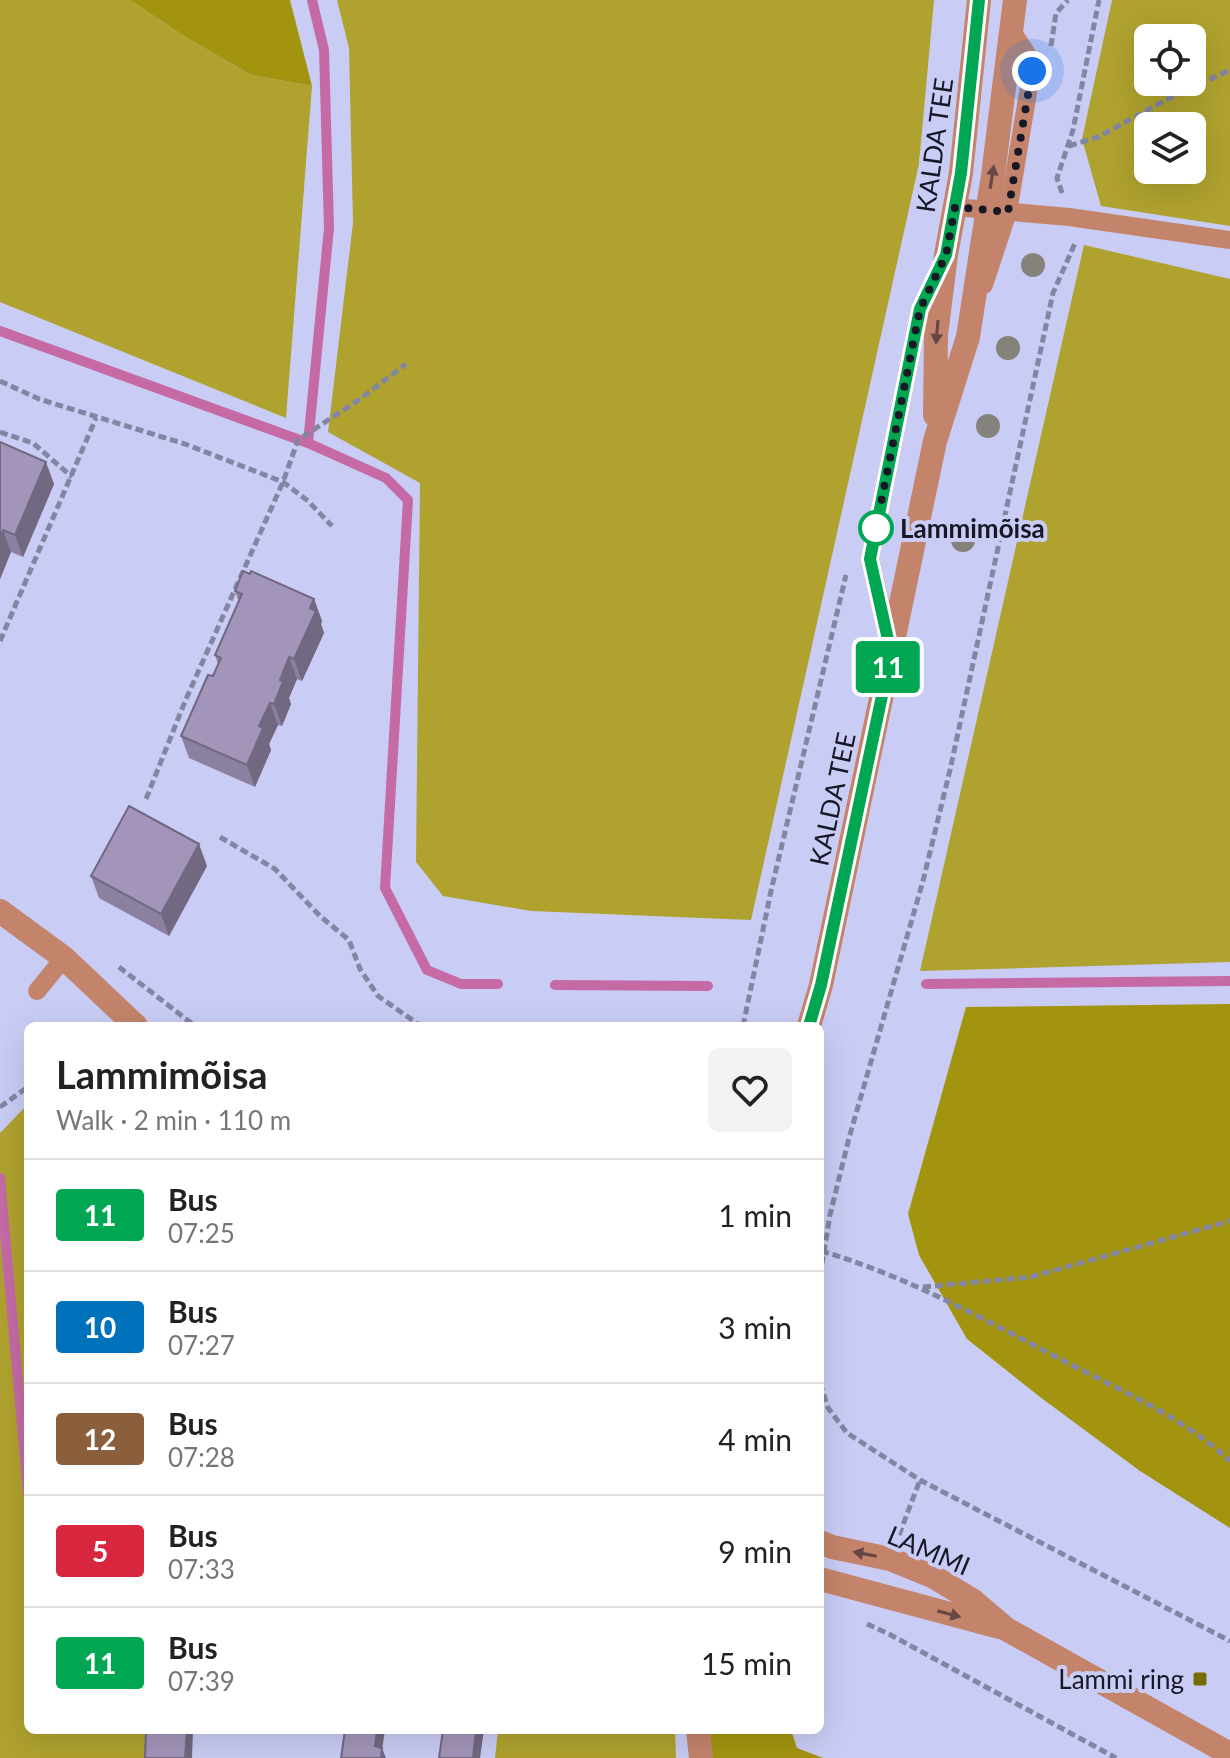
<!DOCTYPE html>
<meta charset="utf-8">
<style>
:root{--surface:#fff;--page:#f2f2f2;--text:#222;--muted:#767676;--line:#e0e0e0}
body{margin:0;font-family:Lato,sans-serif;background:var(--page);color:var(--text);height:100vh;display:flex;flex-direction:column;font-size:30px;white-space:nowrap}
*{box-sizing:border-box;margin:0}
p{font-size:26px;color:var(--muted)}
.icon{flex:none;width:44px;height:44px;fill:none;stroke:currentColor;stroke-width:2;stroke-linecap:round;stroke-linejoin:round}
.map{position:relative;flex:1;overflow:hidden}
.panel{position:absolute;left:24px;top:1022px;width:800px;height:712px;display:flex;flex-direction:column;background:var(--surface);border-radius:12px;box-shadow:0 8px 32px #0002}
.panel>*{flex:none}
.badge{padding:0 16px;border-radius:6px;font-size:28px;line-height:52px}
.buttons{position:absolute;left:1134px;top:24px;display:grid;gap:16px}
.buttons a{display:grid;place-items:center;width:72px;height:72px;border-radius:12px;background:var(--surface);box-shadow:0 8px 32px #0002;font-size:40px}
.you{position:absolute;width:40px;height:40px;margin:-20px;border:6px solid #fff;border-radius:50%;background:#1a73e8;box-shadow:0 0 0 12px #1a73e833}
.map>.badge{position:absolute;translate:-50% -50%;box-shadow:0 0 0 4px #fff}
.round{display:grid;place-items:center;flex:none;width:84px;height:84px;border-radius:12px;background:var(--page)}
.headline{display:flex;align-items:center;justify-content:space-between;height:136px;padding:0 32px}
h1{font-size:38px;font-weight:700;line-height:60px}
ul{padding:0;list-style:none}
li{display:flex;align-items:center;gap:24px;height:112px;padding:0 32px;border-top:2px solid var(--line)}
li div{flex:1}
li b{display:block;font-size:30px}
li em{font-style:normal}
li .badge{min-width:88px;font-weight:700;text-align:center}
.map>svg:first-child{display:block}
</style>
<div class="map">
<svg width="1230" height="1758" viewBox="0 0 1230 1758">
<rect width="100%" height="100%" fill="#c9ccf4"/>
<g fill="#afa22f" fill-rule="evenodd">
<path d="M 0,0 L 130,0 L 187,38 L 251,75 L 312,86 L 286,418 L 0,302 Z"/>
<path d="M 337,0 L 934,0 L 919,164 L 751,920 L 531,911 L 443,896 L 416,862 L 420,483 L 328,432 L 353,223 L 349,48 Z"/>
<path d="M 1112,0 L 1230,0 L 1230,226 L 1101,206 L 1082,139 ZM 1148,38 L 1192,38 L 1192,82 L 1148,82 ZM 1148,126 L 1192,126 L 1192,170 L 1148,170 Z"/>
<path d="M 1084,245 L 1230,279 L 1230,962 L 920,971 Z"/>
<path d="M 28,1104 L 28,1730 L 153,1730 L 151,1758 L 0,1758 L 0,1133 Z"/>
<path d="M 498,1730 L 675,1730 L 676,1758 L 495,1758 Z"/>
</g>
<g fill="#a39410">
<path d="M 130,0 L 290,0 L 312,86 L 251,75 L 187,38 Z"/>
<path d="M 1230,1004 L 1230,1528 L 1140,1471 L 1040,1397 L 967,1339 L 919,1255 L 908,1214 L 966,1007 Z"/>
<path d="M 698,1730 L 791,1730 L 797,1748 L 823,1758 L 701,1758 Z"/>
</g>
<g fill="none" stroke-linecap="round" stroke-linejoin="round">
<g stroke="#c56aa5" stroke-width="10">
<path d="M 312,0 L 324,50 L 329,228 L 308,443 L 386,478 L 408,500 L 385,888 L 427,970 L 461,984 L 498,984"/>
<path d="M 0,331 L 308,443"/>
<path d="M 926,984 L 1230,981"/>
<path d="M 555,985 L 708,986"/>
<path d="M 0,1178 L 28,1493"/>
</g>
<g stroke="#8385a3" stroke-width="5" stroke-dasharray="8 4" stroke-linecap="butt">
<path d="M 1051,46 L 1056,13 L 1068,0"/>
<path d="M 1069,146 L 1098,137 L 1166,100 L 1230,70"/>
<path d="M 1062,193 L 1057,178 L 1073,130 L 1099,0"/>
<path d="M 0,381 L 39,399 L 185,444 L 283,482 L 308,501 L 332,526"/>
<path d="M 0,432 L 33,443 L 72,477"/>
<path d="M 0,641 L 96,418"/>
<path d="M 146,799 L 186,699 L 283,482 L 298,440 L 360,399 L 406,364"/>
<path d="M 220,837 L 275,869 L 320,916 L 349,940 L 360,969 L 378,996 L 421,1026"/>
<path d="M 119,967 L 195,1026"/>
<path d="M 743,1026 L 771,891 L 846,575"/>
<path d="M 0,1107 L 28,1087"/>
<path d="M 821,1251 C 907,1276 985,1320 1064,1361 C 1120,1390 1184,1418 1230,1461"/>
<path d="M 820,1276 L 830,1215 L 849,1138 L 923,881 L 950,770 L 1053,293 L 1076,241"/>
<path d="M 923,1287 L 1031,1277 L 1230,1221"/>
<path d="M 820,1383 L 828,1408 L 847,1433 L 920,1480 L 1230,1641"/>
<path d="M 899,1535 L 920,1480"/>
<path d="M 867,1624 L 889,1634 L 1116,1758"/>
</g>
<g stroke="#c4846b" stroke-width="18">
<path d="M 955,207 L 1069,217 L 1230,240"/>
<path d="M 984,285 L 1008,212 L 1033,63 L 1012,31"/>
<path d="M 890,647 L 870,559 L 920,309 L 940,268"/>
<path d="M 37,991 L 64,958"/>
</g>
<g stroke="#c4846b" stroke-width="24">
<path d="M 0,911 L 64,958 L 136,1026"/>
<path d="M 698,1730 L 701,1758"/>
</g>
<g stroke="#c4846b" stroke-width="24">
<path d="M 935,415 L 936,335 L 946,255 L 961,173 L 979,0"/>
<path d="M 809,1026 L 821,985 L 935,441 L 968,337 L 993,175 L 1015,0"/>
<path d="M 820,1542 L 832,1547 L 890,1559 L 934,1577 L 972,1600 L 1006,1629 L 1230,1754"/>
<path d="M 820,1579 L 999,1627"/>
</g>
</g>
<g fill="#84827a">
<circle cx="1033" cy="265" r="12"/>
<circle cx="1008" cy="348" r="12"/>
<circle cx="988" cy="426" r="12"/>
<circle cx="963" cy="540" r="12"/>
</g>
<g fill="#8c80a0">
<path d="M 0,442 L 54,484 L 23,557 L 11,552 L 0,579 Z"/>
<path d="M 235,591 L 314,599 L 322,621 L 321,624 L 324,633 L 302,681 L 297,679 L 289,698 L 291,704 L 282,726 L 278,725 L 269,744 L 271,750 L 255,787 L 189,758 L 181,736 L 218,664 L 215,655 L 239,602 Z"/>
<path d="M 207,866 L 169,936 L 99,898 L 91,876 Z"/>
</g>
<g fill="#726882">
<path d="M 46,462 L 54,484 L 23,557 L 15,535 Z"/>
<path d="M 3,530 L 11,552 L 0,579 L 0,537 Z"/>
<path d="M 314,599 L 322,621 L 321,624 L 324,633 L 302,681 L 294,659 Z"/>
<path d="M 289,657 L 297,679 L 289,698 L 291,704 L 282,726 L 274,704 L 280,680 Z"/>
<path d="M 270,703 L 278,725 L 269,744 L 271,750 L 255,787 L 247,765 L 259,726 Z"/>
<path d="M 199,844 L 207,866 L 169,936 L 161,914 Z"/>
<path d="M 187,1730 L 193,1730 L 192,1758 L 185,1758 Z"/>
<path d="M 377,1730 L 385,1730 L 381,1757 L 382,1748 L 386,1758 L 379,1758 L 375,1746 Z"/>
<path d="M 476,1730 L 484,1730 L 480,1758 L 473,1758 Z"/>
</g>
<g fill="#a395ba" stroke="#726882" stroke-width="2">
<path d="M 0,442 L 46,462 L 15,535 L 3,530 L 0,537 Z"/>
<path d="M 243,571 L 250,574 L 251,571 L 314,599 L 310,608 L 316,611 L 294,659 L 289,657 L 280,680 L 283,682 L 274,704 L 270,703 L 259,726 L 263,728 L 247,765 L 181,736 L 208,675 L 213,676 L 221,658 L 215,655 L 242,594 L 235,591 Z"/>
<path d="M 129,806 L 199,844 L 161,914 L 91,876 Z"/>
<path d="M 146,1730 L 187,1730 L 185,1758 L 145,1758 Z"/>
<path d="M 345,1730 L 377,1730 L 375,1746 L 382,1748 L 381,1758 L 341,1758 Z"/>
<path d="M 443,1730 L 476,1730 L 473,1758 L 439,1758 Z"/>
</g>
<defs><path id="oneway-solid" d="M-6-.8H1V-3.2L6.5 0L1 3.2V.8H-6Z" transform="scale(2)"/></defs>
<g fill="#654844">
<use href="#oneway-solid" transform="translate(992 177) rotate(-81)"/>
<use href="#oneway-solid" transform="translate(937 332) rotate(95)"/>
<use href="#oneway-solid" transform="translate(865 1554) rotate(-169)"/>
<use href="#oneway-solid" transform="translate(949 1614) rotate(15)"/>
</g>
<g fill="none" stroke-linecap="round" stroke-linejoin="round">
<g stroke="#fff" stroke-width="18">
<path id="line" d="M 809,1026 L 821,985 L 891,653 L 870,559 L 920,309 L 946,255 L 961,173 L 979,0"/>
</g>
<use href="#line" stroke="#00a651" stroke-width="12"/>
<path stroke="#171725" stroke-width="8" stroke-dasharray="0 14.4" d="M 876,528 L 920,309 L 946,255 L 955,207 L 1008,212 L 1032,71"/>
</g>
<circle fill="#fff" stroke="#00a651" stroke-width="4" cx="876" cy="528" r="16"/>
<rect fill="#766b04" stroke="#c9ccf4" stroke-width="3" x="1192" y="1671" width="16" height="16" rx="4"/>
<g text-anchor="middle" dominant-baseline="central" stroke-width="8" stroke-linejoin="round" paint-order="stroke">
<g font-size="26" fill="#171725" stroke="#c9ccf4">
<text transform="translate(934 145) rotate(-82)">KALDA TEE</text>
<text transform="translate(832 799) rotate(-78)">KALDA TEE</text>
<text transform="translate(929 1550) rotate(23)">LAMMI</text>
</g>
<g font-size="26" font-weight="bold" fill="#171725" stroke="#c9ccf4" text-anchor="start">
<text x="900" y="528">Lammimõisa</text>
</g>
<g font-size="26" fill="#171725" stroke="#c9ccf4" text-anchor="end">
<text x="1184" y="1679">Lammi ring</text>
</g>
</g>
</svg>
<div class="buttons">
<a><svg class="icon" aria-label="locate" viewBox="0 0 24 24"><circle cx="12" cy="12" r="6"/><path d="M12 2v4M12 18v4M2 12h4M18 12h4"/></svg></a>
<a><svg class="icon" aria-label="layers" viewBox="0 0 24 24"><path d="M12 4l9 5-9 5-9-5zM3 14l9 5 9-5"/></svg></a>
</div>
<div class="you" style="left:1032px;top:71px"></div>
<b class="badge" style="left:888px;top:667px;background:#00a651;color:#fff">11</b>
<section class="panel">
<div class="headline"><div><h1>Lammimõisa</h1><p>Walk · 2 min · 110 m</p></div><a class="round"><svg class="icon" aria-label="heart" viewBox="0 0 24 24"><path d="M12 20l-8-8c-3-5 5-10 8-4 3-6 11-1 8 4z"/></svg></a></div>
<ul>
<li><span class="badge" style="background:#00a651;color:#fff">11</span><div><b>Bus</b><p>07:25</p></div><em>1 min</em></li>
<li><span class="badge" style="background:#0072bc;color:#fff">10</span><div><b>Bus</b><p>07:27</p></div><em>3 min</em></li>
<li><span class="badge" style="background:#8b5e3c;color:#fff">12</span><div><b>Bus</b><p>07:28</p></div><em>4 min</em></li>
<li><span class="badge" style="background:#d7263d;color:#fff">5</span><div><b>Bus</b><p>07:33</p></div><em>9 min</em></li>
<li><span class="badge" style="background:#00a651;color:#fff">11</span><div><b>Bus</b><p>07:39</p></div><em>15 min</em></li>
</ul>
</section>
</div>
